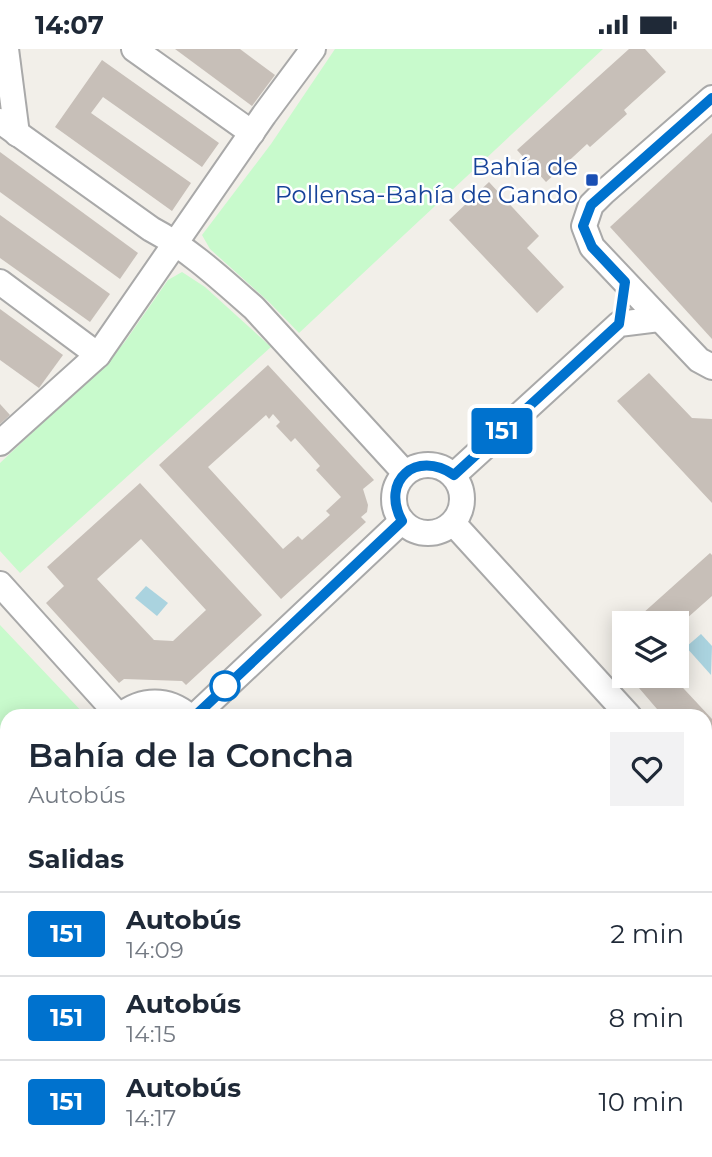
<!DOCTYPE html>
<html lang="es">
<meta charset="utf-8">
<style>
:root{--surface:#fff;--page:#f2f2f3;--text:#1f2937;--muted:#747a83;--line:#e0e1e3}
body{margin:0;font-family:Montserrat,sans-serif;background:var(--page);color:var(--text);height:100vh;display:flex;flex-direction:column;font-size:26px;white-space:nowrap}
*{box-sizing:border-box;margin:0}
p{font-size:23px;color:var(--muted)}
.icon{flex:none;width:38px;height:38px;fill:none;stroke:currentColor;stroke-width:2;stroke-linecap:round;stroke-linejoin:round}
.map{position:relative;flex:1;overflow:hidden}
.side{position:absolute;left:0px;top:660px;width:712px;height:450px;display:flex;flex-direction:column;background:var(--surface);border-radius:21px 21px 0 0;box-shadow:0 4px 18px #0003}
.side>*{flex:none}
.badge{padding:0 14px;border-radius:5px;font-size:24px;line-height:46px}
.tools{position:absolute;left:612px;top:562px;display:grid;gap:14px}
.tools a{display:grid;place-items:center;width:77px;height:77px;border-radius:0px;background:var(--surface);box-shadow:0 4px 18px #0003;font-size:35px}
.map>.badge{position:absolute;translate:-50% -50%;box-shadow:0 0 0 4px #fff}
h2{padding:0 28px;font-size:26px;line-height:63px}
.round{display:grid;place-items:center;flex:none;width:74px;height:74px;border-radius:0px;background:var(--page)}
.head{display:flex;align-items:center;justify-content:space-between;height:119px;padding:0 28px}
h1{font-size:33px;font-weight:600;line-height:52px}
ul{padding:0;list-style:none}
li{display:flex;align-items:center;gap:21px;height:84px;padding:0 28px;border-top:2px solid var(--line)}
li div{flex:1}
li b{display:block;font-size:26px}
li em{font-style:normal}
li .badge{min-width:77px;font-weight:700;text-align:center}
.status{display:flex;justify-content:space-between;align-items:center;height:49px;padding:0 35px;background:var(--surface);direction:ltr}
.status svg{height:19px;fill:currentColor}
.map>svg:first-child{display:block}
</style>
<div class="status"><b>14:07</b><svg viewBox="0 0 49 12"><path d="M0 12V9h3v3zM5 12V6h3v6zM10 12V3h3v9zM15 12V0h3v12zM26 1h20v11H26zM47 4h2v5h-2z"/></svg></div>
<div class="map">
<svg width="712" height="1108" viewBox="0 0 712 1108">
<rect width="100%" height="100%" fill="#f2efe9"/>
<g fill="#c8facc">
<path d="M 335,0 L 603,0 L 299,284 L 269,253 L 210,200 L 202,186 L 271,95 Z"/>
<path d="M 182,223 L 205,238 L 271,298 L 20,524 L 0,502 L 0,414 L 101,319 L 124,294 L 168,231 Z"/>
<path d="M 0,576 L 86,667 L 7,667 L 7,806 L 0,810 Z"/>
<path d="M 7,851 L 7,958 L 0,965 L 0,854 Z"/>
<path d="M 0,1026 L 7,1034 L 7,1102 L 69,1103 L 74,1108 L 0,1108 Z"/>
<path d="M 205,1102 L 484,1102 L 489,1108 L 199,1108 Z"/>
</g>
<path fill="#88e0be" d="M 76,1103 L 167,1103 L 161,1108 L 82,1108 Z"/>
<g fill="#aad3df">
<path d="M 146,537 L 168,554 L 157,567 L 135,549 Z"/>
<path d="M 701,585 L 712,597 L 711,626 L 686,598 Z"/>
</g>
<g fill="#c7bfb8" fill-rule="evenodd">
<path d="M 175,0 L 240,0 L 275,26 L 252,57 Z"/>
<path d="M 629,0 L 645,0 L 666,23 L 624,61 L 627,65 L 590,98 L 587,95 L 546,133 L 517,101 Z"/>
<path d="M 102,11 L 219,94 L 202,118 L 103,48 L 91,64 L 191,134 L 172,162 L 55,78 Z"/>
<path d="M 712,84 L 712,290 L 610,178 Z"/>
<path d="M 0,103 L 138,204 L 120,230 L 0,143 Z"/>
<path d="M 489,133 L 539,187 L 527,199 L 564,238 L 537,264 L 449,171 Z"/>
<path d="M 0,166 L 110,245 L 90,273 L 0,209 Z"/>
<path d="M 0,260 L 63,306 L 39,339 L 0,311 Z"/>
<path d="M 268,316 L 374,431 L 363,440 L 368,456 L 367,463 L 361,468 L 366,473 L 281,550 L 159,416 ZM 273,365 L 280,373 L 276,377 L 291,393 L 295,389 L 320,417 L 316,421 L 341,448 L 326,462 L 330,466 L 302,491 L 298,487 L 283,500 L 208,418 L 266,366 L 269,370 Z"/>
<path d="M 649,324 L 692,369 L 712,370 L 712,454 L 617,352 Z"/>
<path d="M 0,355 L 10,366 L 0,375 Z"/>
<path d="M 140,434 L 262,566 L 186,636 L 182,632 L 124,630 L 119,634 L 46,554 L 64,537 L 47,518 ZM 141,490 L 206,561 L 173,592 L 154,591 L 97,530 Z"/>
<path d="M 710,504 L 712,506 L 712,547 L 677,578 L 677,574 L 632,574 Z"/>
<path d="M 625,580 L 625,603 L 614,590 Z"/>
<path d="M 654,626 L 671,626 L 712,670 L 712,692 L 705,697 L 705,667 L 663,667 L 639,639 Z"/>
</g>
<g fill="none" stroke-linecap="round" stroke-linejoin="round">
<g stroke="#a9a9a9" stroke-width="28">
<g id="minor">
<path d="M 6,0 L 17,85"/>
<path d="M 134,0 L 252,84"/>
<path d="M 712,49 L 603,144 L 591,156 L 584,177 L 592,198 L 699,311 L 712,318"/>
<path d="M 0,72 L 151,180 C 189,200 221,230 254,259 L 405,424"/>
<path d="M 0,233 L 98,306"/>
<path d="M 0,394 L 98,306 L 264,66 L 313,0"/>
<circle cx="428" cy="450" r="34"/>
<path d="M 454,426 L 619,275 L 659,270"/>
<path d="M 453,474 L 629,667"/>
<path d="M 0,535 L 119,667"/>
<path d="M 120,667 C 142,649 168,649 189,667"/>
<path d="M 195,667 L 402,472"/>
<path d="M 705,724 L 712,724"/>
<path d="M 0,832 L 7,828"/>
<path d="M 522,1102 L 527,1108"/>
</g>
</g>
<use href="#minor" stroke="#fff" stroke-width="24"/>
</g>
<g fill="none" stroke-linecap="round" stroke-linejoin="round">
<g stroke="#fff" stroke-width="16">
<path id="line" d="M 195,667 L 402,472 C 380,432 416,400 454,426 L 619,275 L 625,233 L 592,198 L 583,177 L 591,156 L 712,49"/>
</g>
<use href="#line" stroke="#0072ce" stroke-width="10"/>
</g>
<rect fill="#1a4fb4" stroke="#fff" stroke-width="2.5" x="585" y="124" width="14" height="14" rx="3.5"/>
<circle fill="#fff" stroke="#0072ce" stroke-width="3.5" cx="225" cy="637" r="14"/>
<g text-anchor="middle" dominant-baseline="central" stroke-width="5" stroke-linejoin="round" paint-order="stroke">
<g font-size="24" fill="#164399" stroke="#fff" text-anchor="end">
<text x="578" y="117">Bahía de<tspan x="578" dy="28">Pollensa-Bahía de Gando</tspan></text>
</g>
</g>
</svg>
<div class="tools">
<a><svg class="icon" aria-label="layers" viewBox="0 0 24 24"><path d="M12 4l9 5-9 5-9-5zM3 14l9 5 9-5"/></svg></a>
</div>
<b class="badge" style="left:502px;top:382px;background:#0072ce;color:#fff">151</b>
<section class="side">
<div class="head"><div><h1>Bahía de la Concha</h1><p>Autobús</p></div><a class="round"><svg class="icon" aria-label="heart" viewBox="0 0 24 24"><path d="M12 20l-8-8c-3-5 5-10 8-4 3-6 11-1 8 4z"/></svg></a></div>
<h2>Salidas</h2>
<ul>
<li><span class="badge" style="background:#0072ce;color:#fff">151</span><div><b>Autobús</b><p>14:09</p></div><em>2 min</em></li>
<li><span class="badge" style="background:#0072ce;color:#fff">151</span><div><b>Autobús</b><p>14:15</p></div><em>8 min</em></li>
<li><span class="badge" style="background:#0072ce;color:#fff">151</span><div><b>Autobús</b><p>14:17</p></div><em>10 min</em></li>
</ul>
</section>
</div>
